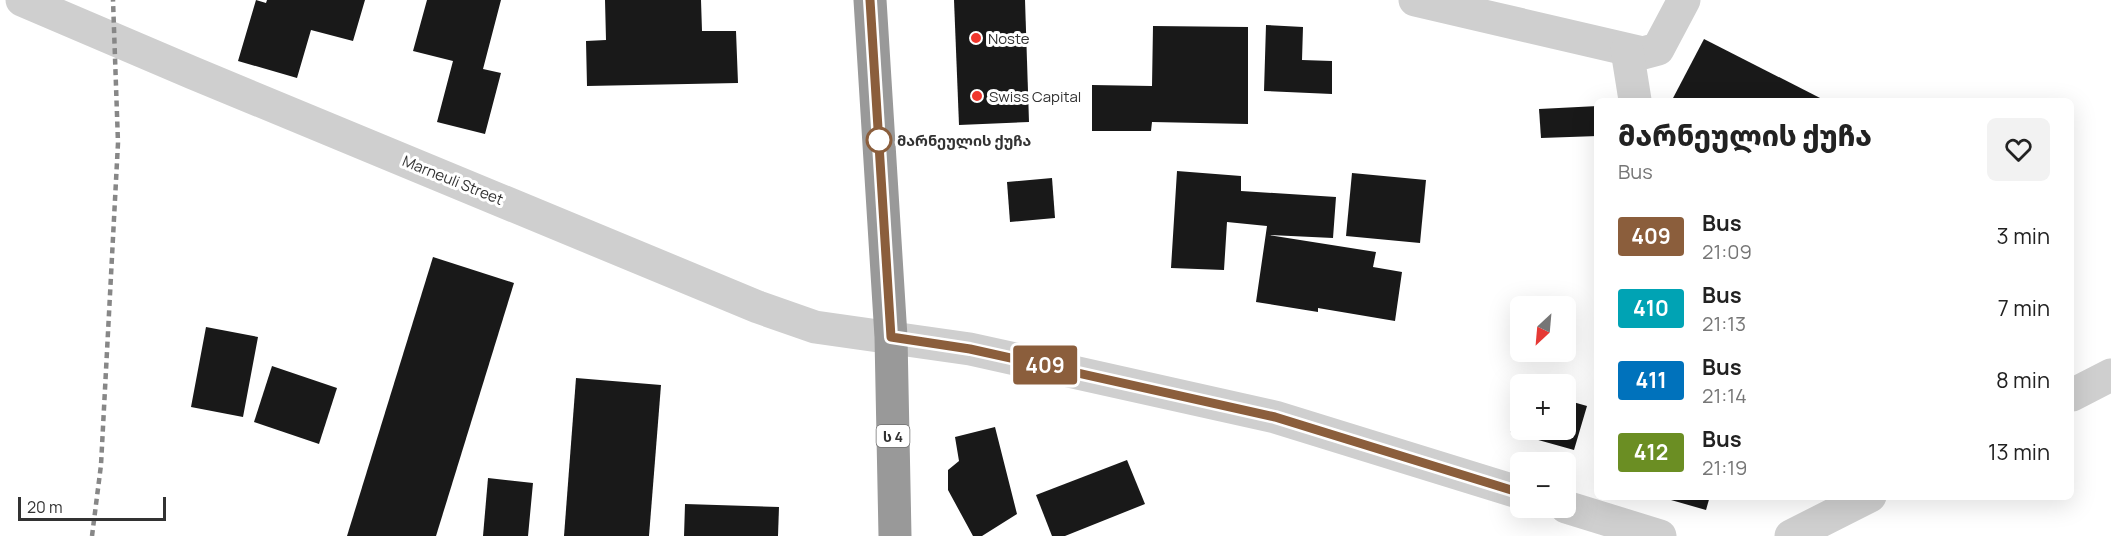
<!DOCTYPE html>
<meta charset="utf-8">
<style>
:root{--surface:#fff;--page:#f2f2f2;--text:#222;--muted:#767676}
body{margin:0;font-family:Manrope,"Noto Sans Georgian",sans-serif;background:var(--page);color:var(--text);height:100vh;display:flex;flex-direction:column;font-size:22px;white-space:nowrap}
*{box-sizing:border-box;margin:0}
p{font-size:20px;color:var(--muted)}
.icon{flex:none;width:33px;height:33px;fill:none;stroke:currentColor;stroke-width:2;stroke-linecap:round;stroke-linejoin:round}
.map{position:relative;flex:1;overflow:hidden}
.side{position:absolute;left:1594px;top:98px;width:480px;height:402px;display:flex;flex-direction:column;background:var(--surface);border-radius:9px;box-shadow:0 6px 24px #0002}
.side>*{flex:none}
.badge{padding:0 12px;border-radius:4px;font-size:21px;line-height:39px}
.needle{width:39px;rotate:206deg}
.tools{position:absolute;left:1510px;top:296px;display:grid;gap:12px}
.tools a{display:grid;place-items:center;width:66px;height:66px;border-radius:9px;background:var(--surface);box-shadow:0 6px 24px #0002;font-size:30px}
.scale{position:absolute;left:18px;bottom:15px;width:148px;box-sizing:border-box;padding-left:6px;border:3px solid #323232;border-top:0;font-size:16px;line-height:21px;white-space:nowrap;color:#323232;-webkit-text-stroke:4px #fff;paint-order:stroke}
.map>.badge{position:absolute;translate:-50% -50%;box-shadow:0 0 0 3px #fff}
.round{display:grid;place-items:center;flex:none;width:63px;height:63px;border-radius:9px;background:var(--page)}
.head{display:flex;align-items:center;justify-content:space-between;height:102px;padding:0 24px}
h1{font-size:28px;font-weight:800;line-height:45px}
ul{padding:0;list-style:none}
li{display:flex;align-items:center;gap:18px;height:72px;padding:0 24px}
li div{flex:1}
li b{display:block;font-size:22px}
li em{font-style:normal}
li .badge{min-width:66px;font-weight:700;text-align:center}
.map>svg:first-child{display:block}
</style>
<div class="map">
<svg width="2111" height="536" viewBox="0 0 2111 536">
<rect width="100%" height="100%" fill="#fff"/>
<g fill="#191919">
<path d="M 256,0 L 266,3 L 267,0 L 365,0 L 353,41 L 311,30 L 297,78 L 238,61 Z"/>
<path d="M 427,0 L 501,0 L 483,69 L 501,73 L 485,134 L 437,122 L 453,61 L 413,51 Z"/>
<path d="M 605,0 L 701,0 L 702,31 L 736,31 L 738,83 L 587,86 L 586,41 L 606,40 Z"/>
<path d="M 954,0 L 1025,0 L 1029,122 L 959,125 Z"/>
<path d="M 1266,25 L 1303,27 L 1302,60 L 1332,61 L 1332,94 L 1264,91 Z"/>
<path d="M 1153,26 L 1248,27 L 1248,124 L 1152,122 L 1151,131 L 1092,131 L 1092,85 L 1152,86 Z"/>
<path d="M 1704,39 L 1824,100 L 1672,100 Z"/>
<path d="M 1598,106 L 1598,136 L 1541,138 L 1539,109 Z"/>
<path d="M 1177,171 L 1241,176 L 1241,191 L 1336,197 L 1333,238 L 1269,235 L 1376,252 L 1373,267 L 1402,272 L 1395,321 L 1318,308 L 1318,312 L 1256,302 L 1267,226 L 1227,222 L 1224,270 L 1171,268 Z"/>
<path d="M 1352,173 L 1426,180 L 1420,243 L 1346,236 Z"/>
<path d="M 1052,178 L 1055,218 L 1010,222 L 1007,182 Z"/>
<path d="M 433,257 L 514,283 L 436,536 L 347,536 Z"/>
<path d="M 206,327 L 258,337 L 243,417 L 191,407 Z"/>
<path d="M 272,366 L 337,388 L 319,444 L 254,422 Z"/>
<path d="M 576,378 L 661,385 L 649,536 L 564,536 Z"/>
<path d="M 1520,396 L 1521,429 L 1566,429 L 1566,400 L 1587,406 L 1574,450 L 1510,432 Z"/>
<path d="M 995,427 L 1017,514 L 982,536 L 973,536 L 948,490 L 948,470 L 959,461 L 955,437 Z"/>
<path d="M 1127,460 L 1145,504 L 1065,536 L 1052,536 L 1036,495 Z"/>
<path d="M 488,478 L 533,483 L 528,536 L 483,536 Z"/>
<path d="M 1657,496 L 1710,496 L 1706,510 Z"/>
<path d="M 685,504 L 779,507 L 778,536 L 684,536 Z"/>
</g>
<g fill="none" stroke-linecap="round" stroke-linejoin="round">
<g stroke="#cfcfcf" stroke-width="33">
<path d="M 22,0 L 193,73 L 758,307 L 815,327 L 970,349 L 1275,417 L 1521,493"/>
<path d="M 1415,0 L 1643,53 L 1658,49 L 1684,0"/>
<path d="M 1627,50 L 1635,100"/>
<path d="M 2072,395 L 2111,375"/>
<path d="M 1566,507 L 1660,536"/>
<path d="M 1791,536 L 1870,496"/>
</g>
<path stroke="#999" stroke-width="33" d="M 870,0 L 891,337 L 895,536"/>
<path stroke="#878787" stroke-width="4.5" stroke-dasharray="6 4.5" stroke-linecap="butt" d="M 92,536 L 101,465 L 118,143 L 113,0"/>
</g>
<g fill="none" stroke-linecap="round" stroke-linejoin="round">
<g stroke="#fff" stroke-width="14">
<path id="line" d="M 870,0 L 891,337 L 970,349 L 1275,417 L 1521,493"/>
</g>
<use href="#line" stroke="#8b5e3c" stroke-width="9"/>
</g>
<g fill="#f0362d" stroke="#fff" stroke-width="2">
<circle cx="976" cy="38" r="6"/>
<circle cx="977" cy="96" r="6"/>
</g>
<circle fill="#fff" stroke="#8b5e3c" stroke-width="3" cx="879" cy="140" r="12"/>
<g text-anchor="middle" dominant-baseline="central" stroke-width="6" stroke-linejoin="round" paint-order="stroke">
<rect fill="#fff" stroke="#707070" stroke-width="1.5" x="876.5" y="425" width="33" height="22" rx="4.5"/>
<g font-size="14" font-weight="bold" fill="#323232">
<text x="893" y="436">ს 4</text>
</g>
<g font-size="15" fill="#323232" stroke="#fff" text-anchor="start">
<text x="988" y="38">Noste</text>
<text x="989" y="96">Swiss Capital</text>
</g>
<g font-size="15" font-weight="bold" fill="#323232" stroke="#fff" text-anchor="start">
<text x="897" y="140">მარნეულის ქუჩა</text>
</g>
<g font-size="15" fill="#323232" stroke="#fff">
<text transform="translate(453 180) rotate(22)">Marneuli Street</text>
</g>
</g>
</svg>
<div class="tools">
<a><svg class="needle" viewBox="-14 -14 28 28"><path d="M0-13l5 13h-10z" fill="#e53935"/><path d="M0 13l5-13h-10z" fill="#767676"/></svg></a>
<a>+</a>
<a>−</a>
</div>
<div class="scale">20 m</div>
<b class="badge" style="left:1045px;top:365px;background:#8b5e3c;color:#fff">409</b>
<section class="side">
<div class="head"><div><h1>მარნეულის ქუჩა</h1><p>Bus</p></div><a class="round"><svg class="icon" aria-label="heart" viewBox="0 0 24 24"><path d="M12 20l-8-8c-3-5 5-10 8-4 3-6 11-1 8 4z"/></svg></a></div>
<ul>
<li><span class="badge" style="background:#8b5e3c;color:#fff">409</span><div><b>Bus</b><p>21:09</p></div><em>3 min</em></li>
<li><span class="badge" style="background:#00a3b4;color:#fff">410</span><div><b>Bus</b><p>21:13</p></div><em>7 min</em></li>
<li><span class="badge" style="background:#0072bc;color:#fff">411</span><div><b>Bus</b><p>21:14</p></div><em>8 min</em></li>
<li><span class="badge" style="background:#6b8e23;color:#fff">412</span><div><b>Bus</b><p>21:19</p></div><em>13 min</em></li>
</ul>
</section>
</div>
